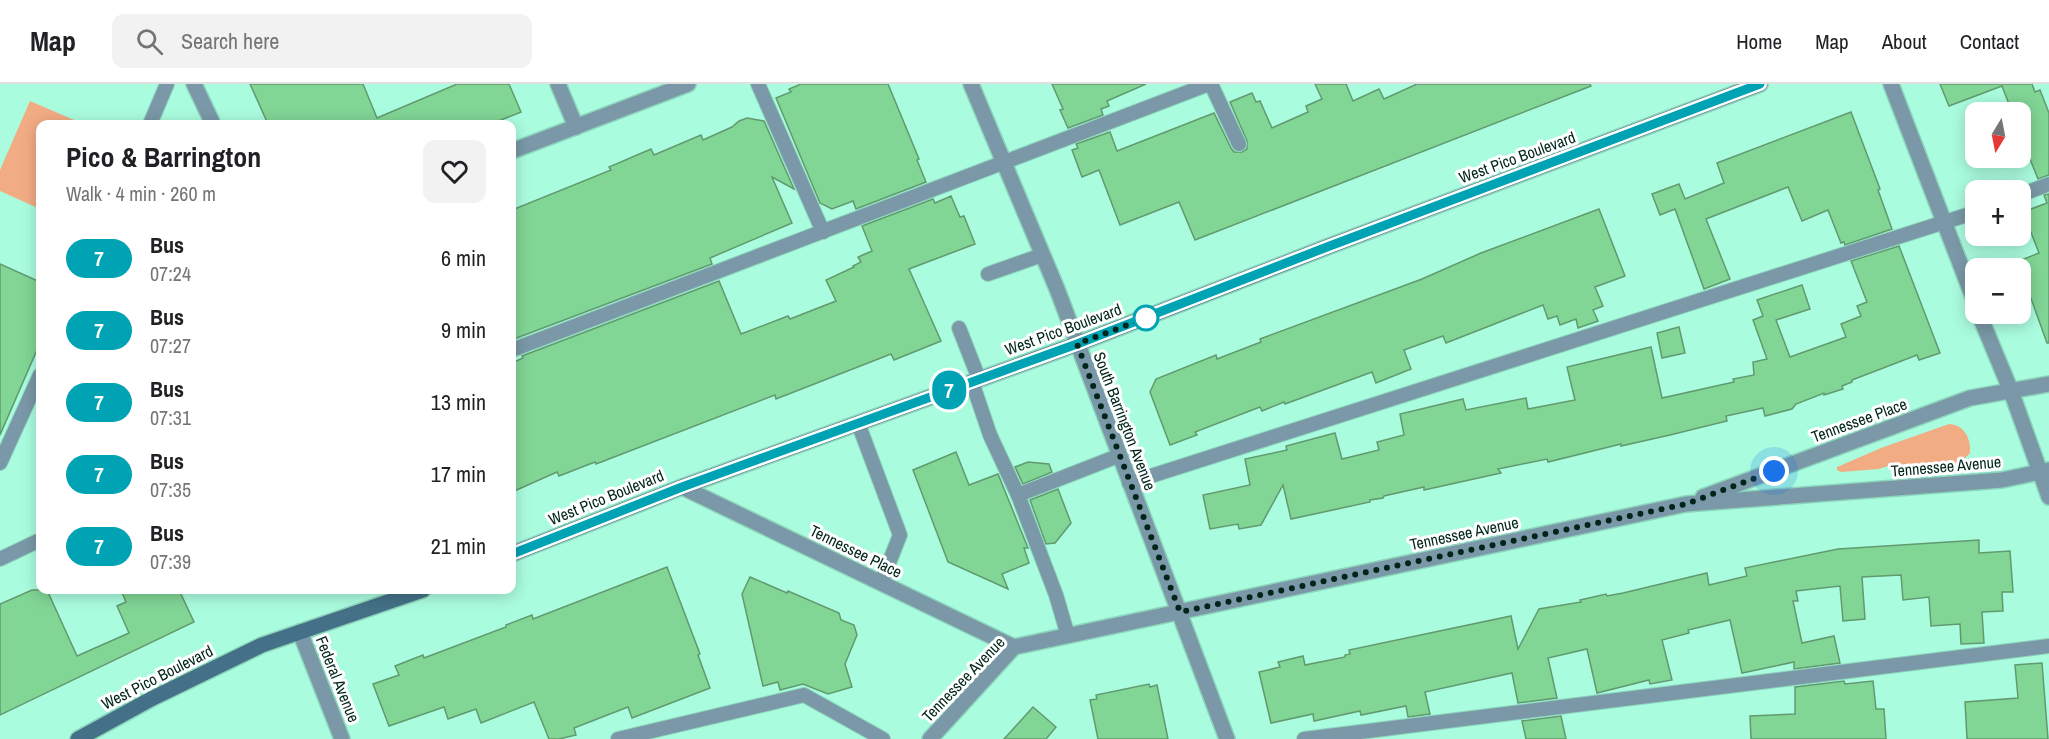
<!DOCTYPE html>
<meta charset="utf-8">
<style>
:root{--surface:#fff;--page:#f2f2f2;--text:#202124;--muted:#757577;--line:#e0e0e0}
body{margin:0;font-family:"Archivo Narrow",sans-serif;background:var(--page);color:var(--text);height:100vh;display:flex;flex-direction:column;font-size:22px;white-space:nowrap}
*{box-sizing:border-box;margin:0}
p{font-size:20px;color:var(--muted)}
.icon{flex:none;width:33px;height:33px;fill:none;stroke:currentColor;stroke-width:2;stroke-linecap:round;stroke-linejoin:round}
.map{position:relative;flex:1;overflow:hidden}
.details{position:absolute;left:36px;top:36px;width:480px;height:474px;display:flex;flex-direction:column;background:var(--surface);border-radius:12px;box-shadow:0 3px 15px #0003}
.details>*{flex:none}
.badge{padding:0 12px;border-radius:20px;font-size:21px;line-height:39px}
.needle{width:39px;rotate:190deg}
.tools{position:absolute;left:1965px;top:18px;display:grid;gap:12px}
.tools a{display:grid;place-items:center;width:66px;height:66px;border-radius:12px;background:var(--surface);box-shadow:0 3px 15px #0003;font-size:30px}
.you{position:absolute;width:30px;height:30px;margin:-15px;border:4px solid #fff;border-radius:50%;background:#1a73e8;box-shadow:0 0 0 9px #1a73e833}
.map>.badge{position:absolute;translate:-50% -50%;box-shadow:0 0 0 3px #fff}
.round{display:grid;place-items:center;flex:none;width:63px;height:63px;border-radius:12px;background:var(--page)}
.headline{display:flex;align-items:center;justify-content:space-between;height:102px;padding:0 30px}
h1{font-size:28px;font-weight:700;line-height:45px}
ul{padding:0;list-style:none}
li{display:flex;align-items:center;gap:18px;height:72px;padding:0 30px}
li div{flex:1}
li b{display:block;font-size:22px}
li em{font-style:normal}
li .badge{min-width:66px;font-weight:700;text-align:center}
header{display:flex;align-items:center;gap:36px;box-sizing:border-box;height:84px;padding:0 30px;background:var(--surface);border-bottom:2px solid var(--line)}
header strong{font-size:28px}
nav{display:flex;gap:33px;margin-inline-start:auto;font-size:21px}
.search{width:420px;height:54px;background:var(--page);display:flex;align-items:center;gap:15px;box-sizing:border-box;padding:0 21px;border-radius:12px;color:var(--muted);font-size:22px}
.map>svg:first-child{display:block}
</style>
<header>
<strong>Map</strong>
<div class="search"><svg class="icon" aria-label="search" viewBox="0 0 24 24"><circle cx="10" cy="10" r="6"/><path d="M15 15l6 6"/></svg>Search here</div>
<nav><a>Home</a><a>Map</a><a>About</a><a>Contact</a></nav>
</header>
<div class="map">
<svg width="2049" height="655" viewBox="0 0 2049 655">
<rect width="100%" height="100%" fill="#aafcdf"/>
<g fill="#f2ac84">
<path d="M 30,17 L 81,39 L 80,40 L 40,40 L 40,125 L 0,107 L 0,86 Z"/>
<path d="M 1949,340 C 1965,341 1971,355 1970,369 L 1959,380 L 1919,383 L 1888,382 L 1879,385 L 1841,388 L 1837,386 L 1837,383 L 1881,364 Z"/>
</g>
<g fill="#81d595" stroke="#619a6e" stroke-width="1.5">
<path d="M 250,0 L 363,0 L 377,34 L 457,0 L 509,0 L 521,28 L 491,40 L 268,40 Z"/>
<path d="M 801,0 L 888,0 L 919,75 L 917,76 L 926,98 L 856,125 L 853,117 L 832,125 L 820,119 L 776,14 L 791,8 L 789,5 Z"/>
<path d="M 1052,0 L 1146,0 L 1107,17 L 1109,22 L 1101,25 L 1103,31 L 1068,44 L 1060,26 L 1063,25 Z"/>
<path d="M 1315,0 L 1346,0 L 1353,17 L 1379,5 L 1384,15 L 1417,0 L 1590,0 L 1591,2 L 1195,156 L 1179,118 L 1120,141 L 1099,86 L 1082,93 L 1072,66 L 1078,64 L 1076,60 L 1110,48 L 1117,67 L 1214,29 L 1231,64 L 1234,68 L 1242,68 L 1247,65 L 1247,57 L 1230,18 L 1252,9 L 1256,18 L 1260,17 L 1272,44 L 1308,28 L 1306,22 L 1322,15 Z"/>
<path d="M 1940,0 L 2032,0 L 2035,8 L 2040,6 L 2049,29 L 2049,91 L 2038,95 L 2020,50 L 2020,28 L 2012,28 L 2002,2 L 1949,22 Z"/>
<path d="M 1851,28 L 1880,105 L 1878,106 L 1892,145 L 1845,161 L 1844,158 L 1841,159 L 1828,126 L 1802,137 L 1788,103 L 1706,135 L 1730,195 L 1704,205 L 1675,125 L 1660,131 L 1652,110 L 1679,100 L 1685,115 L 1724,99 L 1717,79 Z"/>
<path d="M 747,34 L 764,37 L 794,105 L 772,93 L 792,139 L 710,174 L 712,180 L 514,255 L 512,249 L 512,126 L 611,86 L 609,83 L 651,65 L 654,71 L 701,51 L 703,56 L 732,43 L 739,37 Z"/>
<path d="M 2049,110 L 2049,259 L 2047,259 L 2020,184 L 2016,178 L 2039,169 L 2023,128 L 2047,119 L 2044,111 Z"/>
<path d="M 951,112 L 960,133 L 964,132 L 975,160 L 909,185 L 941,257 L 894,276 L 891,270 L 776,315 L 775,311 L 596,380 L 595,378 L 559,392 L 557,388 L 512,408 L 512,279 L 523,274 L 522,272 L 719,197 L 741,250 L 788,232 L 790,235 L 836,217 L 826,196 L 854,183 L 853,182 L 861,178 L 858,173 L 872,167 L 862,142 L 933,115 L 935,119 Z"/>
<path d="M 1599,125 L 1625,192 L 1595,203 L 1603,222 L 1593,226 L 1598,237 L 1578,244 L 1576,235 L 1560,241 L 1557,232 L 1548,235 L 1543,221 L 1446,259 L 1443,252 L 1404,266 L 1411,285 L 1376,299 L 1372,288 L 1285,320 L 1284,318 L 1262,327 L 1260,323 L 1195,348 L 1197,351 L 1170,361 L 1150,308 L 1156,295 L 1216,271 L 1217,275 L 1261,258 L 1260,255 L 1422,195 L 1481,169 Z"/>
<path d="M 1899,162 L 1940,269 L 1919,276 L 1917,271 L 1852,296 L 1852,298 L 1842,302 L 1843,305 L 1824,311 L 1824,309 L 1796,320 L 1792,325 L 1765,332 L 1763,324 L 1726,332 L 1727,337 L 1670,351 L 1621,362 L 1621,360 L 1548,378 L 1547,375 L 1498,385 L 1501,389 L 1424,406 L 1424,403 L 1384,412 L 1383,414 L 1370,416 L 1370,418 L 1291,435 L 1283,401 L 1261,441 L 1239,445 L 1238,440 L 1210,445 L 1203,411 L 1250,401 L 1245,375 L 1287,366 L 1286,362 L 1335,349 L 1342,375 L 1379,366 L 1377,358 L 1404,351 L 1400,330 L 1463,315 L 1466,326 L 1526,314 L 1528,325 L 1575,316 L 1567,283 L 1651,263 L 1662,314 L 1734,298 L 1733,295 L 1754,291 L 1753,278 L 1767,275 L 1753,236 L 1763,232 L 1757,216 L 1802,201 L 1810,225 L 1776,236 L 1790,273 L 1846,253 L 1841,240 L 1861,232 L 1857,222 L 1867,218 L 1851,177 Z"/>
<path d="M 0,180 L 40,198 L 40,259 L 0,351 Z"/>
<path d="M 1679,243 L 1685,269 L 1662,274 L 1657,249 Z"/>
<path d="M 956,368 L 969,401 L 998,390 L 1028,464 L 1024,464 L 1029,479 L 1002,490 L 1008,505 L 948,478 L 913,386 Z"/>
<path d="M 1028,378 L 1049,380 L 1052,388 L 1023,400 L 1015,383 Z"/>
<path d="M 1058,405 L 1071,439 L 1055,459 L 1046,460 L 1030,416 Z"/>
<path d="M 1979,456 L 1979,469 L 2010,467 L 2013,508 L 2002,508 L 2003,527 L 1982,528 L 1984,559 L 1961,560 L 1960,540 L 1931,542 L 1929,513 L 1903,516 L 1901,491 L 1862,493 L 1865,535 L 1843,537 L 1840,502 L 1796,507 L 1798,517 L 1793,517 L 1802,559 L 1834,552 L 1840,579 L 1794,585 L 1794,578 L 1742,589 L 1730,536 L 1688,546 L 1689,549 L 1662,556 L 1672,596 L 1650,600 L 1649,596 L 1597,609 L 1587,565 L 1548,574 L 1557,614 L 1518,619 L 1512,589 L 1425,608 L 1430,630 L 1408,633 L 1406,622 L 1361,631 L 1360,627 L 1314,637 L 1313,630 L 1271,639 L 1259,588 L 1280,583 L 1278,578 L 1303,572 L 1305,581 L 1345,573 L 1345,571 L 1350,570 L 1349,566 L 1511,532 L 1518,565 L 1539,525 L 1581,518 L 1580,516 L 1606,510 L 1607,512 L 1623,509 L 1707,489 L 1709,501 L 1747,492 L 1745,484 L 1838,465 Z"/>
<path d="M 667,483 L 700,570 L 698,571 L 710,604 L 632,634 L 628,623 L 574,644 L 576,651 L 559,655 L 549,655 L 534,618 L 481,639 L 476,625 L 448,635 L 444,623 L 389,642 L 373,600 L 399,591 L 395,582 L 423,571 L 424,574 L 506,543 L 506,541 L 532,531 L 533,535 Z"/>
<path d="M 750,493 L 787,509 L 788,507 L 839,529 L 841,536 L 854,541 L 857,551 L 845,580 L 852,603 L 828,610 L 803,600 L 780,606 L 778,598 L 763,602 L 742,510 Z"/>
<path d="M 32,506 L 47,506 L 77,572 L 129,549 L 117,522 L 126,518 L 121,506 L 179,506 L 194,538 L 0,631 L 0,520 Z"/>
<path d="M 2042,579 L 2048,655 L 1967,655 L 1965,618 L 2018,614 L 2015,581 Z"/>
<path d="M 1844,597 L 1845,600 L 1873,597 L 1876,625 L 1884,625 L 1886,655 L 1751,655 L 1750,632 L 1795,630 L 1795,603 Z"/>
<path d="M 1149,600 L 1150,603 L 1157,601 L 1168,655 L 1098,655 L 1090,616 L 1097,615 L 1096,611 Z"/>
<path d="M 1033,623 L 1056,643 L 1046,655 L 1004,655 Z"/>
<path d="M 1561,632 L 1566,655 L 1526,655 L 1522,637 Z"/>
</g>
<g fill="none" stroke-linecap="round" stroke-linejoin="round">
<g stroke="#8cd5bc" stroke-width="16">
<g id="service">
<path d="M 758,0 L 823,148"/>
<path d="M 1211,0 L 1239,60"/>
<path d="M 150,40 L 167,0"/>
<path d="M 2020,111 L 2049,100"/>
<path d="M 988,190 L 1042,171"/>
<path d="M 959,244 L 979,295"/>
<path d="M 512,266 L 1209,0"/>
<path d="M 972,298 L 990,351 L 1018,411"/>
<path d="M 858,339 L 900,451 L 881,499"/>
<path d="M 0,379 L 40,291"/>
<path d="M 1129,399 L 1976,128"/>
<path d="M 0,475 L 40,456"/>
<path d="M 1068,552 L 1056,511 L 1018,411 L 1118,372"/>
<path d="M 618,655 L 804,611 L 883,655"/>
<path d="M 1304,655 L 2049,562"/>
</g>
</g>
<g stroke="#8cd5bc" stroke-width="18">
<g id="minor">
<path d="M 194,0 L 213,40"/>
<path d="M 558,0 L 576,43"/>
<path d="M 1891,0 L 1976,221"/>
<path d="M 512,67 L 688,0"/>
<path d="M 1979,230 L 2011,307 L 2049,413"/>
<path d="M 682,403 L 1014,563"/>
<path d="M 1703,413 L 1970,314 L 2049,300"/>
<path d="M 300,548 L 342,655"/>
<path d="M 930,655 L 1014,563 L 1686,420 L 2002,396 L 2049,386"/>
</g>
</g>
<g stroke="#8cd5bc" stroke-width="18">
<path id="tertiary" d="M 971,0 L 1057,205 L 1227,655"/>
</g>
<g stroke="#8cd5bc" stroke-width="18">
<g id="secondary">
<path d="M 512,470 L 682,403 L 1077,260 L 1327,163 L 1760,0"/>
<path d="M 78,655 L 151,615 L 262,561 L 423,506"/>
</g>
</g>
<use href="#service" stroke="#7a98a7" stroke-width="14"/>
<use href="#minor" stroke="#7a98a7" stroke-width="15"/>
<use href="#tertiary" stroke="#7a98a7" stroke-width="15"/>
<use href="#secondary" stroke="#447187" stroke-width="15"/>
</g>
<g fill="none" stroke-linecap="round" stroke-linejoin="round">
<g stroke="#fff" stroke-width="14">
<path id="line" d="M 512,470 L 682,403 L 1077,260 L 1327,163 L 1760,0"/>
</g>
<use href="#line" stroke="#00a3b4" stroke-width="9"/>
<path stroke="#02251b" stroke-width="6" stroke-dasharray="0 10.8" d="M 1146,234 L 1077,260 L 1180,528 L 1686,420 L 1774,387"/>
</g>
<circle fill="#fff" stroke="#00a3b4" stroke-width="3" cx="1146" cy="234" r="12"/>
<g text-anchor="middle" dominant-baseline="central" stroke-width="6" stroke-linejoin="round" paint-order="stroke">
<g font-size="16" fill="#02251b" stroke="#fff">
<text transform="translate(1517 73) rotate(-20)">West Pico Boulevard</text>
<text transform="translate(1063 245) rotate(-20)">West Pico Boulevard</text>
<text transform="translate(1859 336) rotate(-20)">Tennessee Place</text>
<text transform="translate(1125 337) rotate(69)">South Barrington Avenue</text>
<text transform="translate(1946 382) rotate(-5)">Tennessee Avenue</text>
<text transform="translate(606 413) rotate(-22)">West Pico Boulevard</text>
<text transform="translate(1464 449) rotate(-12)">Tennessee Avenue</text>
<text transform="translate(856 467) rotate(26)">Tennessee Place</text>
<text transform="translate(157 593) rotate(-27)">West Pico Boulevard</text>
<text transform="translate(338 595) rotate(68)">Federal Avenue</text>
<text transform="translate(963 595) rotate(-46)">Tennessee Avenue</text>
</g>
</g>
</svg>
<div class="tools">
<a><svg class="needle" viewBox="-14 -14 28 28"><path d="M0-13l5 13h-10z" fill="#e53935"/><path d="M0 13l5-13h-10z" fill="#757577"/></svg></a>
<a>+</a>
<a>−</a>
</div>
<div class="you" style="left:1774px;top:387px"></div>
<b class="badge" style="left:949px;top:306px;background:#00a3b4;color:#fff">7</b>
<section class="details">
<div class="headline"><div><h1>Pico &amp; Barrington</h1><p>Walk · 4 min · 260 m</p></div><a class="round"><svg class="icon" aria-label="heart" viewBox="0 0 24 24"><path d="M12 20l-8-8c-3-5 5-10 8-4 3-6 11-1 8 4z"/></svg></a></div>
<ul>
<li><span class="badge" style="background:#00a3b4;color:#fff">7</span><div><b>Bus</b><p>07:24</p></div><em>6 min</em></li>
<li><span class="badge" style="background:#00a3b4;color:#fff">7</span><div><b>Bus</b><p>07:27</p></div><em>9 min</em></li>
<li><span class="badge" style="background:#00a3b4;color:#fff">7</span><div><b>Bus</b><p>07:31</p></div><em>13 min</em></li>
<li><span class="badge" style="background:#00a3b4;color:#fff">7</span><div><b>Bus</b><p>07:35</p></div><em>17 min</em></li>
<li><span class="badge" style="background:#00a3b4;color:#fff">7</span><div><b>Bus</b><p>07:39</p></div><em>21 min</em></li>
</ul>
</section>
</div>
